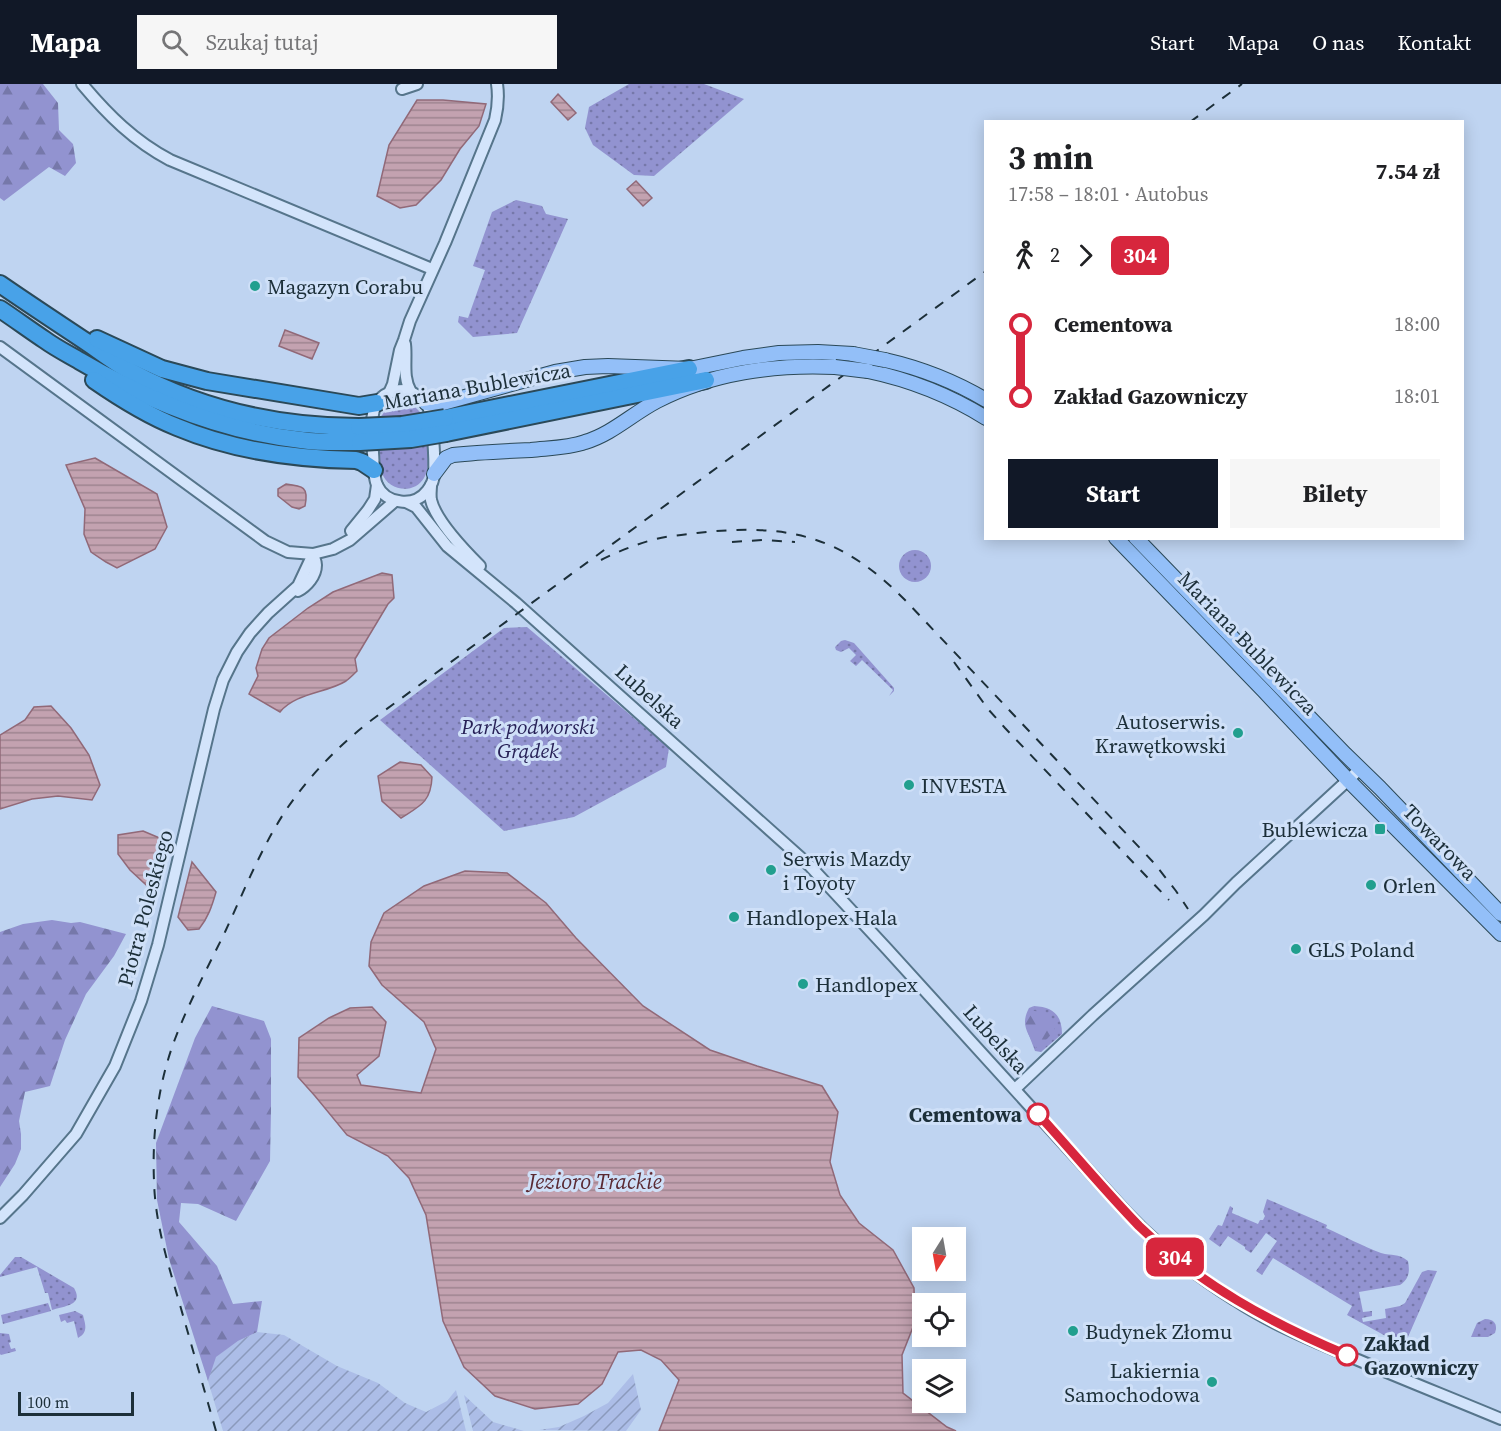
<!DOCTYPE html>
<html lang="pl">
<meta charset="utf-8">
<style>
:root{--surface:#fff;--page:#f6f6f6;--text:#202124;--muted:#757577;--accent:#111827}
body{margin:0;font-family:"Source Serif 4",serif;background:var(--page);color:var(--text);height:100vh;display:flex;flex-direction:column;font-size:22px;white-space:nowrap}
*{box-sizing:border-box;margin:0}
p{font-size:20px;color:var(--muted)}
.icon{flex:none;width:33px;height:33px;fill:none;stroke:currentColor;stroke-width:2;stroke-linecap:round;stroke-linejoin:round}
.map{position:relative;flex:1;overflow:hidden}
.sheet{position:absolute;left:984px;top:36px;width:480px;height:420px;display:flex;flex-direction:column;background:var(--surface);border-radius:0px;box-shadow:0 3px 15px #0003}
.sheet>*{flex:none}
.badge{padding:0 12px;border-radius:9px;font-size:21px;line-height:39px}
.needle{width:39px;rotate:191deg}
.controls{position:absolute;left:912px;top:1143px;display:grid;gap:12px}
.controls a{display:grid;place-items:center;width:54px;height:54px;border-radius:0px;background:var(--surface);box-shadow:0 3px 15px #0003;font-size:30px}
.scale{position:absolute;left:18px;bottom:15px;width:116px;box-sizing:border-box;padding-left:6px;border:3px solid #1c2f39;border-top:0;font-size:16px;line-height:21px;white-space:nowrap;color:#1c2f39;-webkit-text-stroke:4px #cfe0f8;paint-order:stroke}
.map>.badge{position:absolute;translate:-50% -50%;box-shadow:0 0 0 3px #fff}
.legs{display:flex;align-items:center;gap:9px;height:66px;padding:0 24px;font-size:20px}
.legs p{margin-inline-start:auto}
.overview{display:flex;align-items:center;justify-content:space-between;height:102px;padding:0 24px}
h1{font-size:33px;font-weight:700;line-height:45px}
.button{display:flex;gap:12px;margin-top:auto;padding:12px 24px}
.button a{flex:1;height:69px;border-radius:0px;background:var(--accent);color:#fff;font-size:24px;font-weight:700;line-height:69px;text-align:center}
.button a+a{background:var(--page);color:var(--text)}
ul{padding:0 24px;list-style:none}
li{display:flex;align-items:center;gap:21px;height:72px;font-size:22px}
li i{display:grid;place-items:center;width:9px;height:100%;margin:0 8px;background:currentColor}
li i::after{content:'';width:15px;height:15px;margin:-8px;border:4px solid;border-radius:50%;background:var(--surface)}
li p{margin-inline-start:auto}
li:first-child i{background:linear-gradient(#0000 50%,currentColor 0)}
li:last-child i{background:linear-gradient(currentColor 50%,#0000 0)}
header{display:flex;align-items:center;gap:36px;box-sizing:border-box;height:84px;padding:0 30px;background:var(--accent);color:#fff}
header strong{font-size:28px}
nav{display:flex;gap:33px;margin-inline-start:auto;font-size:21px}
.search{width:420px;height:54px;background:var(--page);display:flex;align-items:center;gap:15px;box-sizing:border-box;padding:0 21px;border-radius:0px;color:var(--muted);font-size:22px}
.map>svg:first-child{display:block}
</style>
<header>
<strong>Mapa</strong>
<div class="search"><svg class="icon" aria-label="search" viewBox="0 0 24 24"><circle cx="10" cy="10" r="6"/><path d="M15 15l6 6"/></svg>Szukaj tutaj</div>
<nav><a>Start</a><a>Mapa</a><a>O nas</a><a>Kontakt</a></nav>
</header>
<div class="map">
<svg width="1501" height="1347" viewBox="0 0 1501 1347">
<defs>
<pattern id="farmland-furrows" width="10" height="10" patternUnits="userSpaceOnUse" patternTransform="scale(1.5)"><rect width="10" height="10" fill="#acbde7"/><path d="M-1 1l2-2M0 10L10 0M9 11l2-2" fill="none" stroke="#8b9abc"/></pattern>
<pattern id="grass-dots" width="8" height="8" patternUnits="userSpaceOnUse" patternTransform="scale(1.5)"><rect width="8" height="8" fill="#9293d0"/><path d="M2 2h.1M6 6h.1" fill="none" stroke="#7678aa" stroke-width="1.8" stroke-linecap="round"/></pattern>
<pattern id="forest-firs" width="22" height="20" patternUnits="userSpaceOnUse" patternTransform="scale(1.5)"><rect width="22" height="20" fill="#9293d0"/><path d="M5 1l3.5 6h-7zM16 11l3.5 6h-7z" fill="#7678aa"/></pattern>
<pattern id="water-rules" width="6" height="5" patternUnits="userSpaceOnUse" patternTransform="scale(1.5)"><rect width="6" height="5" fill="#c3a2b0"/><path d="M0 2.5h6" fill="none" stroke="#9e8490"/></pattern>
</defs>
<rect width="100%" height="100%" fill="#bfd4f1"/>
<g fill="url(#farmland-furrows)">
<path d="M 257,1248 L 284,1251 L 337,1282 L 378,1299 L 405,1319 L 426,1328 L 447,1317 L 456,1306 L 466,1347 L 223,1347 L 208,1297 L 215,1273 L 238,1257 Z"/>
<path d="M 633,1290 L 641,1326 L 626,1347 L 539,1346 L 559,1343 L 584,1332 L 608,1319 Z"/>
<path d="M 464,1311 L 493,1338 L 524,1347 L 473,1347 Z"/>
</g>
<g fill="url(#grass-dots)">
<path d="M 629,0 L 704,0 L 744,15 L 654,92 L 634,91 L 593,61 L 585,44 L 589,23 Z"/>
<path d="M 516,116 L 542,122 L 546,130 L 568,135 L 517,249 L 473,253 L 458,238 L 459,232 L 468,234 L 485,186 L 473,182 L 492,128 Z"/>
<path d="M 400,319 L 414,322 L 422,330 L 380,334 L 387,324 Z"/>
<path d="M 427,361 C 428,372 430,384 424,394 C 414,411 388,407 382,389 C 379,382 379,373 378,365 Z"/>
<circle cx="915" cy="482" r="16"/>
<path d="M 527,543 L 669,664 L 666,683 L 574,733 L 504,747 L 380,636 L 504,544 Z"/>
<path d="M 845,556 L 854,559 L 894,604 L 894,607 L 889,612 L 893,606 L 862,576 L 856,582 L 850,577 L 856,571 L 849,564 L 841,568 L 836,566 L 835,563 L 841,557 Z"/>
<path d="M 1034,922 C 1053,923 1062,931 1062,950 L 1041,968 L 1035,967 L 1027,946 L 1036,964 L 1031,927 Z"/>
<path d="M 1267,1115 L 1327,1141 L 1326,1144 C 1344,1152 1362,1162 1381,1169 C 1392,1172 1398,1169 1408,1177 C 1410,1188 1409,1195 1400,1201 L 1359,1208 L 1363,1228 L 1372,1227 L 1372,1232 L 1362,1234 L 1363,1238 L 1386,1234 L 1385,1225 L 1400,1222 L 1405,1219 L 1422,1188 L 1428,1186 L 1437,1187 L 1404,1262 L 1347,1231 L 1352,1222 L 1273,1174 L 1262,1191 L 1256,1187 L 1277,1157 L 1266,1149 L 1251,1169 L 1245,1165 L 1245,1163 L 1228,1152 L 1220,1163 L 1209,1155 L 1218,1141 L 1222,1142 L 1230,1122 L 1233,1124 L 1232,1129 L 1258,1140 L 1260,1136 L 1263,1136 L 1265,1132 L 1263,1128 Z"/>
<path d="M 15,1173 L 21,1173 L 74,1204 C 84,1221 65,1222 52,1226 L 48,1209 L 45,1209 L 37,1183 L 0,1193 L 0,1191 Z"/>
<path d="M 48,1219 L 51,1227 L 3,1240 L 1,1231 Z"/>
<path d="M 75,1227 L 83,1231 C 85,1240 89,1248 78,1254 L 74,1237 L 67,1239 L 65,1236 L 61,1238 L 59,1231 Z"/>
<path d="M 1485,1235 C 1494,1235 1498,1240 1495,1249 L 1488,1253 L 1471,1253 L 1477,1239 Z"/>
<path d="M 0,1249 L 9,1250 L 11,1258 L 9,1259 L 11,1265 L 15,1264 L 16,1267 L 1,1271 L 0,1270 Z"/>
</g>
<g fill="url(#forest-firs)">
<path d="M 0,0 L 43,0 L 58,19 L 59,46 L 73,60 L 76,79 L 65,92 L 49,83 L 4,117 L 0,114 Z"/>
<path d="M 52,836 L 71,839 L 80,838 L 126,850 L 114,872 L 86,910 L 65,956 L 50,1002 L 25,1008 L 19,1037 L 21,1050 L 21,1065 L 15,1080 L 0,1103 L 0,848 L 23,840 Z"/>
<path d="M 212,922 L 264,937 L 271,955 L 271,1027 L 270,1077 L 236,1137 L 198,1120 L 181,1119 L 179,1138 L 217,1182 L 233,1220 L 262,1217 L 257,1248 L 238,1257 L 216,1273 L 208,1297 L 169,1175 L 157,1116 L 156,1059 L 195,954 Z"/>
<path d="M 1034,922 L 1032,927 C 1045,927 1050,933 1055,946 L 1047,955 L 1035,964 C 1028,948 1020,941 1029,924 Z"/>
</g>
<g fill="url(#water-rules)" stroke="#916978" stroke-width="1.5">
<path d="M 558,10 L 576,29 L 568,36 L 551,18 Z"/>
<path d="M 417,16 L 443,16 L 486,20 L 479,42 L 460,65 L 441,96 L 416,121 L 400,124 L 377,112 L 389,61 Z"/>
<path d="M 636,97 L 652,114 L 643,122 L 627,105 Z"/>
<path d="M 285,246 L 319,259 L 312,275 L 279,262 Z"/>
<path d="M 95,374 L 157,410 L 167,443 L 155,465 L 117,484 L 106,478 L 91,468 L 84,450 L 85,425 L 66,381 Z"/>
<path d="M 286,400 C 303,402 309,403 305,422 L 299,425 L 292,423 L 278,412 L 278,405 Z"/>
<path d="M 382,489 L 392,491 L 394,514 L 388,520 L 355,575 L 357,587 C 354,590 350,594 346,597 C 327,609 295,609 280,628 L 249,610 L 258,592 L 256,584 L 262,565 L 269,554 L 308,524 L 333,508 Z"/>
<path d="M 51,622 L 71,644 L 89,671 L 100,701 L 92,716 L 58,712 L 32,715 L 0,725 L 0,651 L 25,636 L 34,623 Z"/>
<path d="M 400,678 L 421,681 L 432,693 C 431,718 420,722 401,734 L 382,717 L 378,692 Z"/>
<path d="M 143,747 L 169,758 L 156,810 L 130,786 L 118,770 L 118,751 Z"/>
<path d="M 192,778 L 216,808 C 212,822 208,834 199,845 L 188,846 L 178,833 Z"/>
<path d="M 465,787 L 507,789 L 546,819 L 576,854 L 643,922 L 710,966 L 757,982 L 822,1002 L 838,1028 L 830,1078 L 840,1111 L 859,1139 L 893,1166 L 914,1204 L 915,1238 L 902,1271 L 903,1309 L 947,1343 L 956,1347 L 659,1347 L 679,1296 L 661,1276 L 641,1266 L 618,1268 L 602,1300 L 578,1320 L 535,1325 L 495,1312 L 464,1283 L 443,1237 L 426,1131 L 409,1094 L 388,1072 L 347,1051 L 315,1012 L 298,993 L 299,954 L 329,934 L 350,924 L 372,923 L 386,938 L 379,972 L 357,991 L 361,1001 L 421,1009 L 436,965 L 424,938 L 382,901 L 369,882 L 371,858 L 384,829 L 424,802 Z"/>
</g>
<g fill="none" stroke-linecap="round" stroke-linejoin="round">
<g stroke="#56758b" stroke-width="14">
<g id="minor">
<path d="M 82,0 C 108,31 134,57 170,76 L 432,185"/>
<path d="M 402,5 L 417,0"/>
<path d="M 405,260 C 407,276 402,293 411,308"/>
<path d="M 0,263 L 265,457 L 288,468 L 313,470 L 333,465 L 350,456 L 395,417"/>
<path d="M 405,306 C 414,309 422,313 427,321 C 433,330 435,378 434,390 C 434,396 431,402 427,407 C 415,423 386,421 377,401 C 373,392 374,379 373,369 C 371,342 366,306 405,306 Z"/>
<path d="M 389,309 L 393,300 L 400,266 L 404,256 L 410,237 L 445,159 L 495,36 C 498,23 499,13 497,0"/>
<path d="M 431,401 C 431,406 430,411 431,416 C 436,437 465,467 480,482"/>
<path d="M 406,418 L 416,423 L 447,462 L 516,519 L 810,782 L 887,865 L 1125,1127 C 1157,1161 1195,1191 1235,1216 C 1273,1241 1316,1258 1358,1276 C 1405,1296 1453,1315 1501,1335"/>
<path d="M 351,447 L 368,426 L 375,415 L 377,401"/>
<path d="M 298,507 C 307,502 316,492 316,481 C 316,477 314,474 313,470"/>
<path d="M 1015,1005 L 1093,931 L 1204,831 L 1236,799 L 1360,685"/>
<path d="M 0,1134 L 23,1111 L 76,1050 L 115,982 L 141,917 L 158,861 L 214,625 L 223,596 L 237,568 L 250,549 L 268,529 L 298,502 L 313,470"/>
</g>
</g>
<g stroke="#2b4958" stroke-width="16">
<g id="major">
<path d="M 885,276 C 920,284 954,297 986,316"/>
<path d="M 868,287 C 911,296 949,311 986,334"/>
<path d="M 426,319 L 443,319 L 555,288 L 585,283 L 608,282 L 689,285 L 743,274 L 779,269 L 818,268 L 853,270"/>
<path d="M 434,390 L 446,374 L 453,371 C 479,368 505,367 531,366 C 549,364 568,364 585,358 C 612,350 632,330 657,317 C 711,289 775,280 835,283"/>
<path d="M 1116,454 L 1264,607 L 1348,696 L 1501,850"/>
<path d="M 1136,454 L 1345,670 L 1380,704 L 1501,830"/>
</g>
</g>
<g stroke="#2b4958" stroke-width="20">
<g id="highway">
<path d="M 0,200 C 29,220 58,239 88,259 C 101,268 115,279 130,287 C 202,326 277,343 359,343"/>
<path d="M 0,225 C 15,235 30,246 45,256 C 56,264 68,270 80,277 C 148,317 222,347 301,356 C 321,359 341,358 360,358"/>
<path d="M 97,255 L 162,285 L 207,297 L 359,322 L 377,319"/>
<path d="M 94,296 C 120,314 147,331 177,343 C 234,367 295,375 356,376 L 362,378 L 374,386"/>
<path d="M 445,334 L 689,285"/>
<path d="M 446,349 L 706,296"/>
</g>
</g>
<use href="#minor" stroke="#d3e4fb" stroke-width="10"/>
<use href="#major" stroke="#93bff8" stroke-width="14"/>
<use href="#highway" stroke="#48a2e8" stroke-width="16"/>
<g stroke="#1c2f39" stroke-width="2" stroke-dasharray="10 10" stroke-linecap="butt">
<path d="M 1190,38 L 1242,0"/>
<path d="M 732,458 L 762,456 L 795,458"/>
<path d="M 601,476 C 617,468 634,461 652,456 C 666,452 682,451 697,449 C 741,444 786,443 827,460 C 858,473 882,493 905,516 L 1154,779 L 1176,807 L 1188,825"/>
<path d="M 954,578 L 988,625 L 1005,644 L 1169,816"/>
<path d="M 216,1347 C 204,1305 192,1263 180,1221 C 168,1180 155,1139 154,1097 C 152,1049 158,1000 175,955 C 189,918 208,883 225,848 C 244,807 261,764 286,726 C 310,691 339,661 373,635 L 986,187"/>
</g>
<g stroke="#2b4958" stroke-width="16" stroke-linecap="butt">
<g id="major-bridge">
<path d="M 853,270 L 885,276"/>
<path d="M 835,283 L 868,287"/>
</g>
</g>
<g stroke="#2b4958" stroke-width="20" stroke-linecap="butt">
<g id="highway-bridge">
<path d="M 359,343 L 402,341 L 445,334"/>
<path d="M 360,358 L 411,355 L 446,349"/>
</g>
</g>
<use href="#major-bridge" stroke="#93bff8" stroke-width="14"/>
<use href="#highway-bridge" stroke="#48a2e8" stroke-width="16"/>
</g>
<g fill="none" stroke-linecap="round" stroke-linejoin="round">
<g stroke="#fff" stroke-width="14">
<path id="line-1" d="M 1038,1030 C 1072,1067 1104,1106 1139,1142 C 1199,1200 1271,1239 1347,1271"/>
</g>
<use href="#line-1" stroke="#d7263d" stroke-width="9"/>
</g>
<g fill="#219f8e" stroke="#cfe0f8" stroke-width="2">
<circle cx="255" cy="202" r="6"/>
<circle cx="1238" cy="649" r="6"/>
<circle cx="909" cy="701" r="6"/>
<rect x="1374" y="739" width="12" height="12" rx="3"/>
<circle cx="771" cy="786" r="6"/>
<circle cx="1371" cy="801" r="6"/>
<circle cx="734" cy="833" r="6"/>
<circle cx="1296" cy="865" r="6"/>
<circle cx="803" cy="900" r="6"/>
<circle cx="1073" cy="1247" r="6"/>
<circle cx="1212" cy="1298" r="6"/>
</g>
<g fill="#fff" stroke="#d7263d" stroke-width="3">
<circle cx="1038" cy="1030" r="10"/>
<circle cx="1347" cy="1271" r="10"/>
</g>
<g text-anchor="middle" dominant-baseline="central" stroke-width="6" stroke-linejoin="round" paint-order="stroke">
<g font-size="21" fill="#1c2f39" stroke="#cfe0f8" text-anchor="start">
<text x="267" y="202">Magazyn Corabu</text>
<text x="1226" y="637" text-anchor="end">Autoserwis.<tspan x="1226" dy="24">Krawętkowski</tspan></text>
<text x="921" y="701">INVESTA</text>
<text x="1368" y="745" text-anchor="end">Bublewicza</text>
<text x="783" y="774">Serwis Mazdy<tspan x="783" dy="24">i Toyoty</tspan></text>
<text x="1383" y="801">Orlen</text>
<text x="746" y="833">Handlopex Hala</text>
<text x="1308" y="865">GLS Poland</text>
<text x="815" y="900">Handlopex</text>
<text x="1085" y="1247">Budynek Złomu</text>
<text x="1200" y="1286" text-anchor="end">Lakiernia<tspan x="1200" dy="24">Samochodowa</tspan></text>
</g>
<g font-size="21" fill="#1c2f39" stroke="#cfe0f8">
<text transform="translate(477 302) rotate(-10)">Mariana Bublewicza</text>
<text transform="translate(1248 559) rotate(46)">Mariana Bublewicza</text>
<text transform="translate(650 612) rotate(42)">Lubelska</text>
<text transform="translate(1440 758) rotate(46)">Towarowa</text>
<text transform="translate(145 824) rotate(-75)">Piotra Poleskiego</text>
<text transform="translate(996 955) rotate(48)">Lubelska</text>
</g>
<g font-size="21" font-style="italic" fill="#272157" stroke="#cfe0f8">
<text x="528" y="642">Park podworski<tspan x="528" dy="24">Grądek</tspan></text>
</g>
<g font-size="21" font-weight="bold" fill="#1c2f39" stroke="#cfe0f8" text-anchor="end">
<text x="1022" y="1030">Cementowa</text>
<text x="1364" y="1259" text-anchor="start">Zakład<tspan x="1364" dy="24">Gazowniczy</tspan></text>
</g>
<g font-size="22" font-style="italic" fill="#5a2a33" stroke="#cfe0f8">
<text x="595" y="1097">Jezioro Trackie</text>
</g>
</g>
</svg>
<div class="controls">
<a><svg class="needle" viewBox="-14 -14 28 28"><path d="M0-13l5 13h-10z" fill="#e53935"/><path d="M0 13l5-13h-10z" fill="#757577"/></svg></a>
<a><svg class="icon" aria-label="locate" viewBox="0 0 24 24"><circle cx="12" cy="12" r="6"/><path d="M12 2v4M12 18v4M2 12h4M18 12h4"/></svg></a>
<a><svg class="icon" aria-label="layers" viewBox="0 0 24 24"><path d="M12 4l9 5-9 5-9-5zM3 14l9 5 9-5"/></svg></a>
</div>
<div class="scale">100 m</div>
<b class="badge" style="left:1175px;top:1173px;background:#d7263d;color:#fff">304</b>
<section class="sheet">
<div class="overview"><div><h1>3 min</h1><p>17:58 – 18:01 · Autobus</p></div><b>7.54 zł</b></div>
<div class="legs"><svg class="icon" aria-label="walk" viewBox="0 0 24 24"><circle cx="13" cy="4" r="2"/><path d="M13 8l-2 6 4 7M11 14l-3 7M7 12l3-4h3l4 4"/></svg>2<svg class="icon" aria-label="forward" viewBox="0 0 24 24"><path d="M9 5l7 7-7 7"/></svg><b class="badge" style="background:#d7263d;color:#fff">304</b></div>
<ul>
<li><i style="color:#d7263d"></i><b>Cementowa</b><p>18:00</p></li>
<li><i style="color:#d7263d"></i><b>Zakład Gazowniczy</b><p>18:01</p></li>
</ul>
<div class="button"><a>Start</a><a>Bilety</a></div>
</section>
</div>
